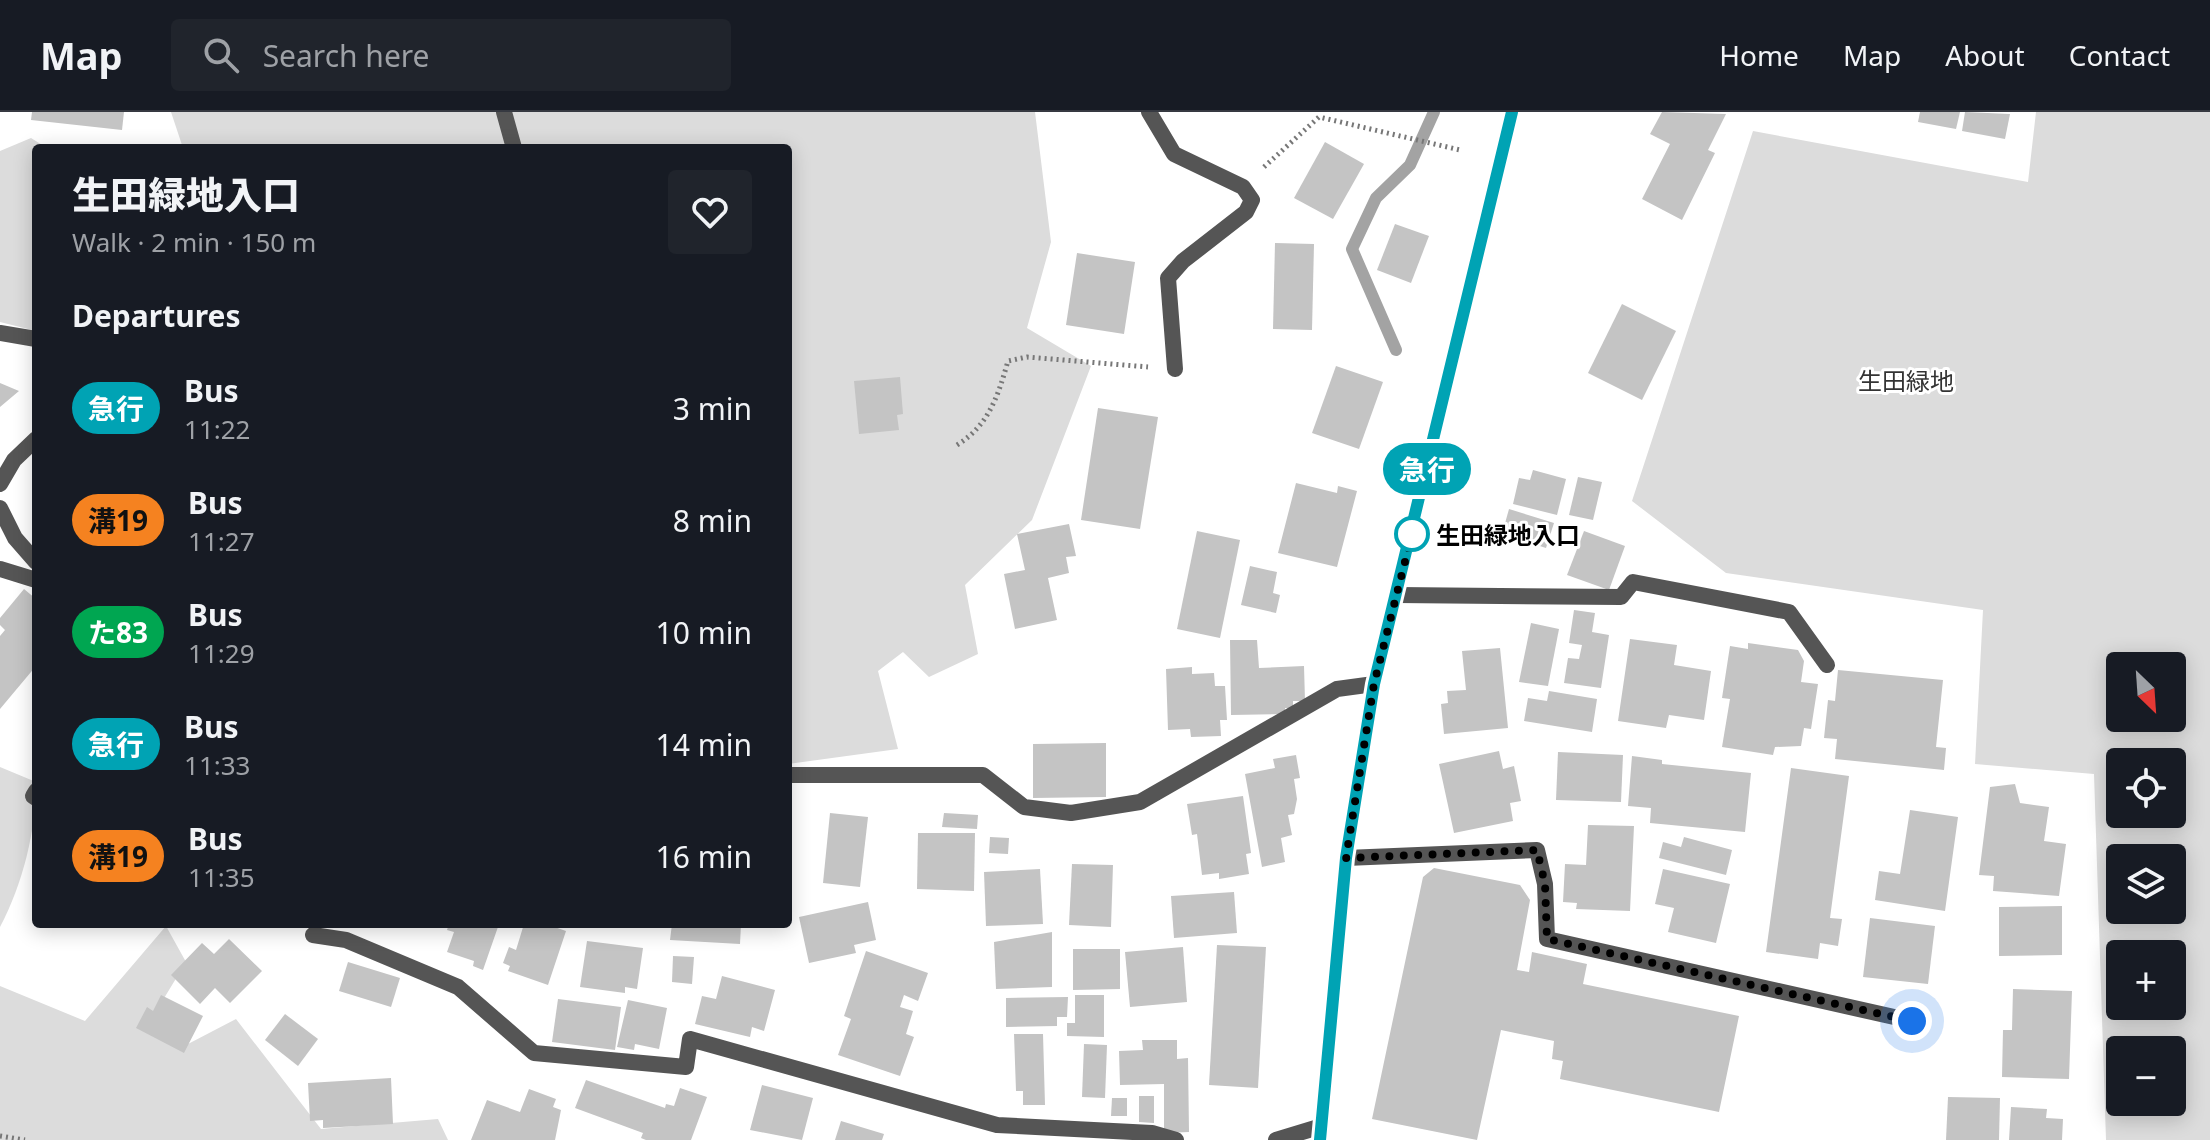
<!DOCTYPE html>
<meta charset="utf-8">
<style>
:root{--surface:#171b24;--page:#20242c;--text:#f1f3f6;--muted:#9ea1a6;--line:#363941}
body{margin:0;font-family:"Noto Sans","Noto Sans JP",sans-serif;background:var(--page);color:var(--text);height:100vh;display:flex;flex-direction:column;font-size:30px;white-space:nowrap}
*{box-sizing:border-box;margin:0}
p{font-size:26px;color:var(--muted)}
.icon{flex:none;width:44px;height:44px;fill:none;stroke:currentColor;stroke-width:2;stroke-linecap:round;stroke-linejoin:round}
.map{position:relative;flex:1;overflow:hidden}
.side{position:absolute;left:32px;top:32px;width:760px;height:784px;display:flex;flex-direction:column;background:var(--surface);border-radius:8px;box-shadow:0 4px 20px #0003}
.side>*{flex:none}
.badge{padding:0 16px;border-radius:26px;font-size:28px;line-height:52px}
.needle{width:52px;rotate:155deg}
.fabs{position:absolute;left:2106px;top:540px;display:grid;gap:16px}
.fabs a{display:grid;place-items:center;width:80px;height:80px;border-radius:8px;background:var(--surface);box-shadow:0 4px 20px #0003;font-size:40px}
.you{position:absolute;width:40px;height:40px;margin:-20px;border:6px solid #fff;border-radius:50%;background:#1a73e8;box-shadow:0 0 0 12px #1a73e833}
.map>.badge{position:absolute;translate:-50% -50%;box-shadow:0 0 0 4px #fff}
h2{padding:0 40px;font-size:30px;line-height:72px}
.round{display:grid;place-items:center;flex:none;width:84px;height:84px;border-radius:8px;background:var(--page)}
.overview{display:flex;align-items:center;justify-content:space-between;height:136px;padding:0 40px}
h1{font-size:38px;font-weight:800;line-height:60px}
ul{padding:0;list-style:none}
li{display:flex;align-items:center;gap:24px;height:112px;padding:0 40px}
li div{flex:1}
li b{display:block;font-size:30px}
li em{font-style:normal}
li .badge{min-width:88px;font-weight:700;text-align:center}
header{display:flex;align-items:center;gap:48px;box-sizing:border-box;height:112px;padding:0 40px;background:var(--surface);border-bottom:2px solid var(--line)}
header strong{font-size:38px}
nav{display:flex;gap:44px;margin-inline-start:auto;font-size:28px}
.search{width:560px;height:72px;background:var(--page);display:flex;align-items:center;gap:20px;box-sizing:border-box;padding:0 28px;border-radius:8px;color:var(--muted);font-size:30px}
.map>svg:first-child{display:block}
</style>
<header>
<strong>Map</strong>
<div class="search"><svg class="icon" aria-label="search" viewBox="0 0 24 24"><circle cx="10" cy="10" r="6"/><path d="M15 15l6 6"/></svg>Search here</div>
<nav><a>Home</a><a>Map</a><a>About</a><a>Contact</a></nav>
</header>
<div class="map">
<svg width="2210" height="1028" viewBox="0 0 2210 1028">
<rect width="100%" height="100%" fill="#fff"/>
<g fill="#dcdcdc" fill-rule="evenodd">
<path d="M 171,0 L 1035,0 L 1051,130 L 1027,216 L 1091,254 L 1032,408 L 965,473 L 978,542 L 929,565 L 903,540 L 878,559 L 898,637 L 788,652 L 788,36 L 183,36 Z"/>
<path d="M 2036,0 L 2210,0 L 2210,1028 L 2106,1028 L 2094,662 L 1975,652 L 1983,498 L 1726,461 L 1632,389 L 1753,19 L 2028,70 ZM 2172,554 L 2172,606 L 2120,606 L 2120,554 ZM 2172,650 L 2172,702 L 2120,702 L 2120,650 ZM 2172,746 L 2172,798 L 2120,798 L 2120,746 ZM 2172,842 L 2172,894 L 2120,894 L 2120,842 ZM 2172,938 L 2172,990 L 2120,990 L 2120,938 Z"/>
<path d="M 31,26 L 47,36 L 36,36 L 36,219 L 0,210 L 0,39 Z"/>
<path d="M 0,655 L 36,670 C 36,719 23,771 0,815 Z"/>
<path d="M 166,814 L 186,850 L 149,911 L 188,932 L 236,907 L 321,1017 L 438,1007 L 448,1028 L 0,1028 L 0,874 L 85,909 Z"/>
</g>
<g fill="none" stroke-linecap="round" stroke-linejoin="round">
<path stroke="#a3a3a3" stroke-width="12" d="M 1396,238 L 1352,137 L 1376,86 L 1410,53 L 1434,0"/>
</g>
<g fill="#c4c4c4">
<path d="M 32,0 L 124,0 L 122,18 L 31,8 Z"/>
<path d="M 1662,0 L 1726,2 L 1708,38 L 1715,41 L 1682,108 L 1642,87 L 1670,32 L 1650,22 Z"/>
<path d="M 1920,0 L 1960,0 L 1956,17 L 1918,10 Z"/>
<path d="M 1965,0 L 2010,2 L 2005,27 L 1962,19 Z"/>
<path d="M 1325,30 L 1364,52 L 1333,107 L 1294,86 Z"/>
<path d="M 1395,112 L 1429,124 L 1411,171 L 1377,158 Z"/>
<path d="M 1275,131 L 1314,132 L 1312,218 L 1273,217 Z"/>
<path d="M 1077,141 L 1135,150 L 1124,222 L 1066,213 Z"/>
<path d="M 1622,192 L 1676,219 L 1642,288 L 1588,261 Z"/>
<path d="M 1336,254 L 1383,270 L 1359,337 L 1312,321 Z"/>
<path d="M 900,265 L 903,302 L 897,303 L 899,318 L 859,322 L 854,269 Z"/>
<path d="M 0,271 L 19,279 L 0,295 Z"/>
<path d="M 1098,296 L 1158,305 L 1140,417 L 1081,408 Z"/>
<path d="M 1533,358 L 1566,367 L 1557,403 L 1513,392 L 1519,366 L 1530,368 Z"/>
<path d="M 1578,365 L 1602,370 L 1593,408 L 1569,403 Z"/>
<path d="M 1296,371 L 1337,381 L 1338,374 L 1357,379 L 1337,455 L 1278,441 Z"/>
<path d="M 1509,397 L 1554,411 L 1546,436 L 1502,422 Z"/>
<path d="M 1069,412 L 1076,444 L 1066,445 L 1069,461 L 1048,466 L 1057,508 L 1015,517 L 1004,462 L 1025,458 L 1017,422 Z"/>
<path d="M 1197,419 L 1240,428 L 1220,526 L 1177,517 Z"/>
<path d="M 1584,419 L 1625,434 L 1609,478 L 1567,463 Z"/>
<path d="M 1250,454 L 1277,460 L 1273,481 L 1280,483 L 1276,501 L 1241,493 Z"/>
<path d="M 24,477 L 36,487 L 36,554 L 0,597 L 0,524 L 5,518 L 0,513 L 0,506 Z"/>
<path d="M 1574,498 L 1595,501 L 1592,520 L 1609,523 L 1601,576 L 1564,571 L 1568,546 L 1579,547 L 1582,533 L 1569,531 Z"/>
<path d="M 1531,511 L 1559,517 L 1548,574 L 1519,570 Z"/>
<path d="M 1630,527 L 1677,533 L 1674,553 L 1711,559 L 1704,608 L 1669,603 L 1666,616 L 1618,609 Z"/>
<path d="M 1230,528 L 1257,528 L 1259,556 L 1304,554 L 1305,589 L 1293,589 L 1293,596 L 1285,596 L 1285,602 L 1231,603 Z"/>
<path d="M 1748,531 L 1798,538 L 1804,549 L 1801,570 L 1818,572 L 1811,617 L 1804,616 L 1801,634 L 1775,635 L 1773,643 L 1722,635 L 1730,587 L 1722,586 L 1730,534 L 1748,537 Z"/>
<path d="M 1500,536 L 1508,616 L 1444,622 L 1441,592 L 1448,591 L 1447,579 L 1466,578 L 1462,539 Z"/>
<path d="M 1192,555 L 1192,562 L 1214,561 L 1215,574 L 1225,574 L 1227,608 L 1220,608 L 1221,624 L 1191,625 L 1190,617 L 1168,618 L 1166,557 Z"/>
<path d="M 1838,558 L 1943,568 L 1936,635 L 1946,636 L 1944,658 L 1835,647 L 1837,627 L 1824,626 L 1828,588 L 1835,589 Z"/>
<path d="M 1549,579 L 1597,587 L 1592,620 L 1524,609 L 1528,586 L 1547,589 Z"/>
<path d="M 1106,631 L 1106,685 L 1033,686 L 1033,632 Z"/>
<path d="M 1499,639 L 1503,657 L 1514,654 L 1521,689 L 1510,691 L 1513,709 L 1454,721 L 1439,652 Z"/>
<path d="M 1558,640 L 1623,643 L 1621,690 L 1556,688 Z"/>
<path d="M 1296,643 L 1300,666 L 1294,667 L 1297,687 L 1294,702 L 1288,703 L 1292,723 L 1281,726 L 1285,750 L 1262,755 L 1245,662 L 1275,656 L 1273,647 Z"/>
<path d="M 1632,644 L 1662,648 L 1662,652 L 1751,661 L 1745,720 L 1650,711 L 1651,696 L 1628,694 Z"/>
<path d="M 1791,656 L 1849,664 L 1830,806 L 1842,807 L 1838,834 L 1820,831 L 1818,847 L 1766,840 Z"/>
<path d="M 2015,672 L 2020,691 L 2049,695 L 2044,729 L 2066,732 L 2059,784 L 1993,779 L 1994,764 L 1979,763 L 1990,675 Z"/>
<path d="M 1243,684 L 1251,741 L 1246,742 L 1249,762 L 1219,767 L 1219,761 L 1202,763 L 1197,722 L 1192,723 L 1187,692 Z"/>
<path d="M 1910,698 L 1958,705 L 1945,799 L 1875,788 L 1879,759 L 1900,762 Z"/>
<path d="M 830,701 L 868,705 L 860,775 L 823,771 Z"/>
<path d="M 944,701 L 978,703 L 977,717 L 942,715 Z"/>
<path d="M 1588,713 L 1634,714 L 1630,799 L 1576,797 L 1577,791 L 1563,790 L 1565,752 L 1586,753 Z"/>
<path d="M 918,721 L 975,721 L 974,779 L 917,777 Z"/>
<path d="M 990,725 L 1009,726 L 1008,742 L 989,741 Z"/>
<path d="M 1684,725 L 1732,738 L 1726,763 L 1659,746 L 1663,730 L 1681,735 Z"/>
<path d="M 1072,752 L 1113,753 L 1111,815 L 1069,813 Z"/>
<path d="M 1434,756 L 1520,773 L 1530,788 L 1517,858 L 1529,860 L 1532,840 L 1587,852 L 1583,872 L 1739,904 L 1719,1000 L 1560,967 L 1563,949 L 1552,947 L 1554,929 L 1501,918 L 1477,1028 L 1372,1007 L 1423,765 Z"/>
<path d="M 1040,757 L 1043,812 L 986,814 L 984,760 Z"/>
<path d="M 1663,757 L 1730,772 L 1716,831 L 1668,820 L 1674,796 L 1655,792 Z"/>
<path d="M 1234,780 L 1237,821 L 1174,826 L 1171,784 Z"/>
<path d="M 868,790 L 876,828 L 854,833 L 856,841 L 809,851 L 799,805 Z"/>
<path d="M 2062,794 L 2062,843 L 1999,844 L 1999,795 Z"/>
<path d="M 1870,806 L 1935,814 L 1928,872 L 1863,865 Z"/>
<path d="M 449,812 L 499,812 L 483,858 L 473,854 L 474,849 L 447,840 L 454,820 L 447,818 Z"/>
<path d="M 524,812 L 546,812 L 566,819 L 548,873 L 508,859 L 510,854 L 503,851 L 509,835 L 516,838 Z"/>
<path d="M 672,812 L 741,812 L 740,832 L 670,828 Z"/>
<path d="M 1052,820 L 1052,875 L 996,877 L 994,830 Z"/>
<path d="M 229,827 L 262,859 L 230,891 L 215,876 L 200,892 L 171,863 L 202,831 L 214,842 Z"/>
<path d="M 587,829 L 643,836 L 637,877 L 625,875 L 625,881 L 580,875 Z"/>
<path d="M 1217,833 L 1266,835 L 1258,976 L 1209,973 Z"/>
<path d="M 1183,835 L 1187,890 L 1130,895 L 1125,840 Z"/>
<path d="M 1073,837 L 1120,837 L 1120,877 L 1073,878 Z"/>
<path d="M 866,839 L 928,861 L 918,889 L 904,883 L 900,895 L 913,899 L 906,922 L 914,925 L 900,964 L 838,943 L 851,907 L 844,904 Z"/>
<path d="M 673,844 L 694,845 L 692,872 L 672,870 Z"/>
<path d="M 348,850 L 400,866 L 391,895 L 339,879 Z"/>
<path d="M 722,864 L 775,878 L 764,919 L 752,915 L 750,925 L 695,912 L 702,884 L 716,887 Z"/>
<path d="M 2013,877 L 2072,879 L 2069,967 L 2002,965 L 2003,918 L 2012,918 Z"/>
<path d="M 161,883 L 203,904 L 184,941 L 136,916 L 147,895 L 153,899 Z"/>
<path d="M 1075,883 L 1104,883 L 1104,925 L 1067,924 L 1067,911 L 1075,911 Z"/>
<path d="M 1068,885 L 1067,905 L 1057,905 L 1057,914 L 1006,915 L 1006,886 Z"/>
<path d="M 558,887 L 621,895 L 615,938 L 552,930 Z"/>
<path d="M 628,888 L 667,896 L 659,937 L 635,932 L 634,938 L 617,935 Z"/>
<path d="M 285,902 L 318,927 L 298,954 L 265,928 Z"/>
<path d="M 1014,922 L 1043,922 L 1045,993 L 1023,993 L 1023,979 L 1016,979 Z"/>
<path d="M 1142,928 L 1177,928 L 1177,947 L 1188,946 L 1189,1020 L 1164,1021 L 1164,972 L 1120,973 L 1119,939 L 1143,938 Z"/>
<path d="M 1084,932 L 1107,933 L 1105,986 L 1082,985 Z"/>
<path d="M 391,966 L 393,1012 L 323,1016 L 323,1008 L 310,1009 L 308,971 Z"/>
<path d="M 586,968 L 665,996 L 666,992 L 674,994 L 680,976 L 707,985 L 691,1028 L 646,1028 L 641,1026 L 643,1021 L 575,996 Z"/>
<path d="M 762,973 L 813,986 L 802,1028 L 750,1018 Z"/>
<path d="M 529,977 L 556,987 L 553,995 L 561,998 L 555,1028 L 471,1028 L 487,988 L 520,1000 Z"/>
<path d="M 1139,984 L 1154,984 L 1154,1011 L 1139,1010 Z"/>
<path d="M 1948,985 L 2000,986 L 1999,1028 L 1946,1028 Z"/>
<path d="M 1112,986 L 1127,986 L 1127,1004 L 1111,1004 Z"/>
<path d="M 2011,995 L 2047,997 L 2046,1006 L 2063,1007 L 2062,1028 L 2009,1028 Z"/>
<path d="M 841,1009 L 884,1022 L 882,1028 L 835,1028 Z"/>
</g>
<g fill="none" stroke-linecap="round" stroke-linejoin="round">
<g stroke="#777" stroke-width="5" stroke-dasharray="2 4" stroke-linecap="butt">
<path d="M 1264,55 L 1319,5 L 1460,38"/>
<path d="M 957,333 C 989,313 998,284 1008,249 L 1027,245 L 1148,255"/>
<path d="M 0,1024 L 25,1028"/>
</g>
<g stroke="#555" stroke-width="16">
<path d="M 504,0 L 514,36"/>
<path d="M 1149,0 L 1174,42 L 1243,75 L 1252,88 L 1246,100 L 1183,149 L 1168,166 L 1175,257"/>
<path d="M 1397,483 L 1621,485 L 1633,470 L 1789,500 L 1827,553"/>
<path d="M 36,679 L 33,684 L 36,686"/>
<path d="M 1346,746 L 1537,738 L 1545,772 L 1547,827 L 1912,909"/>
<path d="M 313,823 L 346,828 L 458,875 L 534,941 L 686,955 L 690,927 L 997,1013 L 1152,1021 L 1176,1028"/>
<path d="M 1276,1028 L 1322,1014"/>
</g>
<g stroke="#555" stroke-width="16">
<path d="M 0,221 L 36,227"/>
<path d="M 0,372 L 14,348 L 36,327"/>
<path d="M 0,396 L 15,426 L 36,450"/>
<path d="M 0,457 L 36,468"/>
<path d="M 788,663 L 983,663 L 1024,695 L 1071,701 L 1140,690 L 1337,577 L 1374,572"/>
</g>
<path stroke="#222" stroke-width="16" d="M 1320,1028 L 1346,746 L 1374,572 L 1512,0"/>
</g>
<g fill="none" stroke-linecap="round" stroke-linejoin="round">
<g stroke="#fff" stroke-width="18">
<path id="line" d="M 1320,1028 L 1346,746 L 1374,572 L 1512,0"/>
</g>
<use href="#line" stroke="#00a3b4" stroke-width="12"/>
<path stroke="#000" stroke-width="8" stroke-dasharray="0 14.4" d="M 1412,422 L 1374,572 L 1346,746 L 1537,738 L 1545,772 L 1547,827 L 1912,909"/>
</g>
<circle fill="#fff" stroke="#00a3b4" stroke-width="4" cx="1412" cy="422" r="16"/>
<g text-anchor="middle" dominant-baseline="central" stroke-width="6" stroke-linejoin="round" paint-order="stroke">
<g font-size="24" fill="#333" stroke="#fff">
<text x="1906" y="268">生田緑地</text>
</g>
<g font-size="24" font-weight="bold" fill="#000" stroke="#fff" text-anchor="start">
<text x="1436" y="422">生田緑地入口</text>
</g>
</g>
</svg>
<div class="fabs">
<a><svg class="needle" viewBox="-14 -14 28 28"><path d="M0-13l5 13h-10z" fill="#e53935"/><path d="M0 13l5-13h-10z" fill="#9ea1a6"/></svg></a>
<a><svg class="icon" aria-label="locate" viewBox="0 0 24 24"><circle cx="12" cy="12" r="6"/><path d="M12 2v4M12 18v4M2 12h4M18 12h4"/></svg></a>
<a><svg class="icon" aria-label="layers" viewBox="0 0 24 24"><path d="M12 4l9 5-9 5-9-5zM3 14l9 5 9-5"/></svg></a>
<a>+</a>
<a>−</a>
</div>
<div class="you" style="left:1912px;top:909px"></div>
<b class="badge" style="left:1427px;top:357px;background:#00a3b4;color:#fff">急行</b>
<section class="side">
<div class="overview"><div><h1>生田緑地入口</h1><p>Walk · 2 min · 150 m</p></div><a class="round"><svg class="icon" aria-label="heart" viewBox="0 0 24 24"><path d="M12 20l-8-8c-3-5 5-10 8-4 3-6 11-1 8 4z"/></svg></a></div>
<h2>Departures</h2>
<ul>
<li><span class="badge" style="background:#00a3b4;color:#fff">急行</span><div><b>Bus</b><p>11:22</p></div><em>3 min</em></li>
<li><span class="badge" style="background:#f58220;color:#111">溝19</span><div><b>Bus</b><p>11:27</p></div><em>8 min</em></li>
<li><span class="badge" style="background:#00a651;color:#fff">た83</span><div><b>Bus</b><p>11:29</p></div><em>10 min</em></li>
<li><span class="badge" style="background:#00a3b4;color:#fff">急行</span><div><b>Bus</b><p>11:33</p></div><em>14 min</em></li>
<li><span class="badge" style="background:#f58220;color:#111">溝19</span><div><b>Bus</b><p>11:35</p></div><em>16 min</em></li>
</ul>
</section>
</div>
